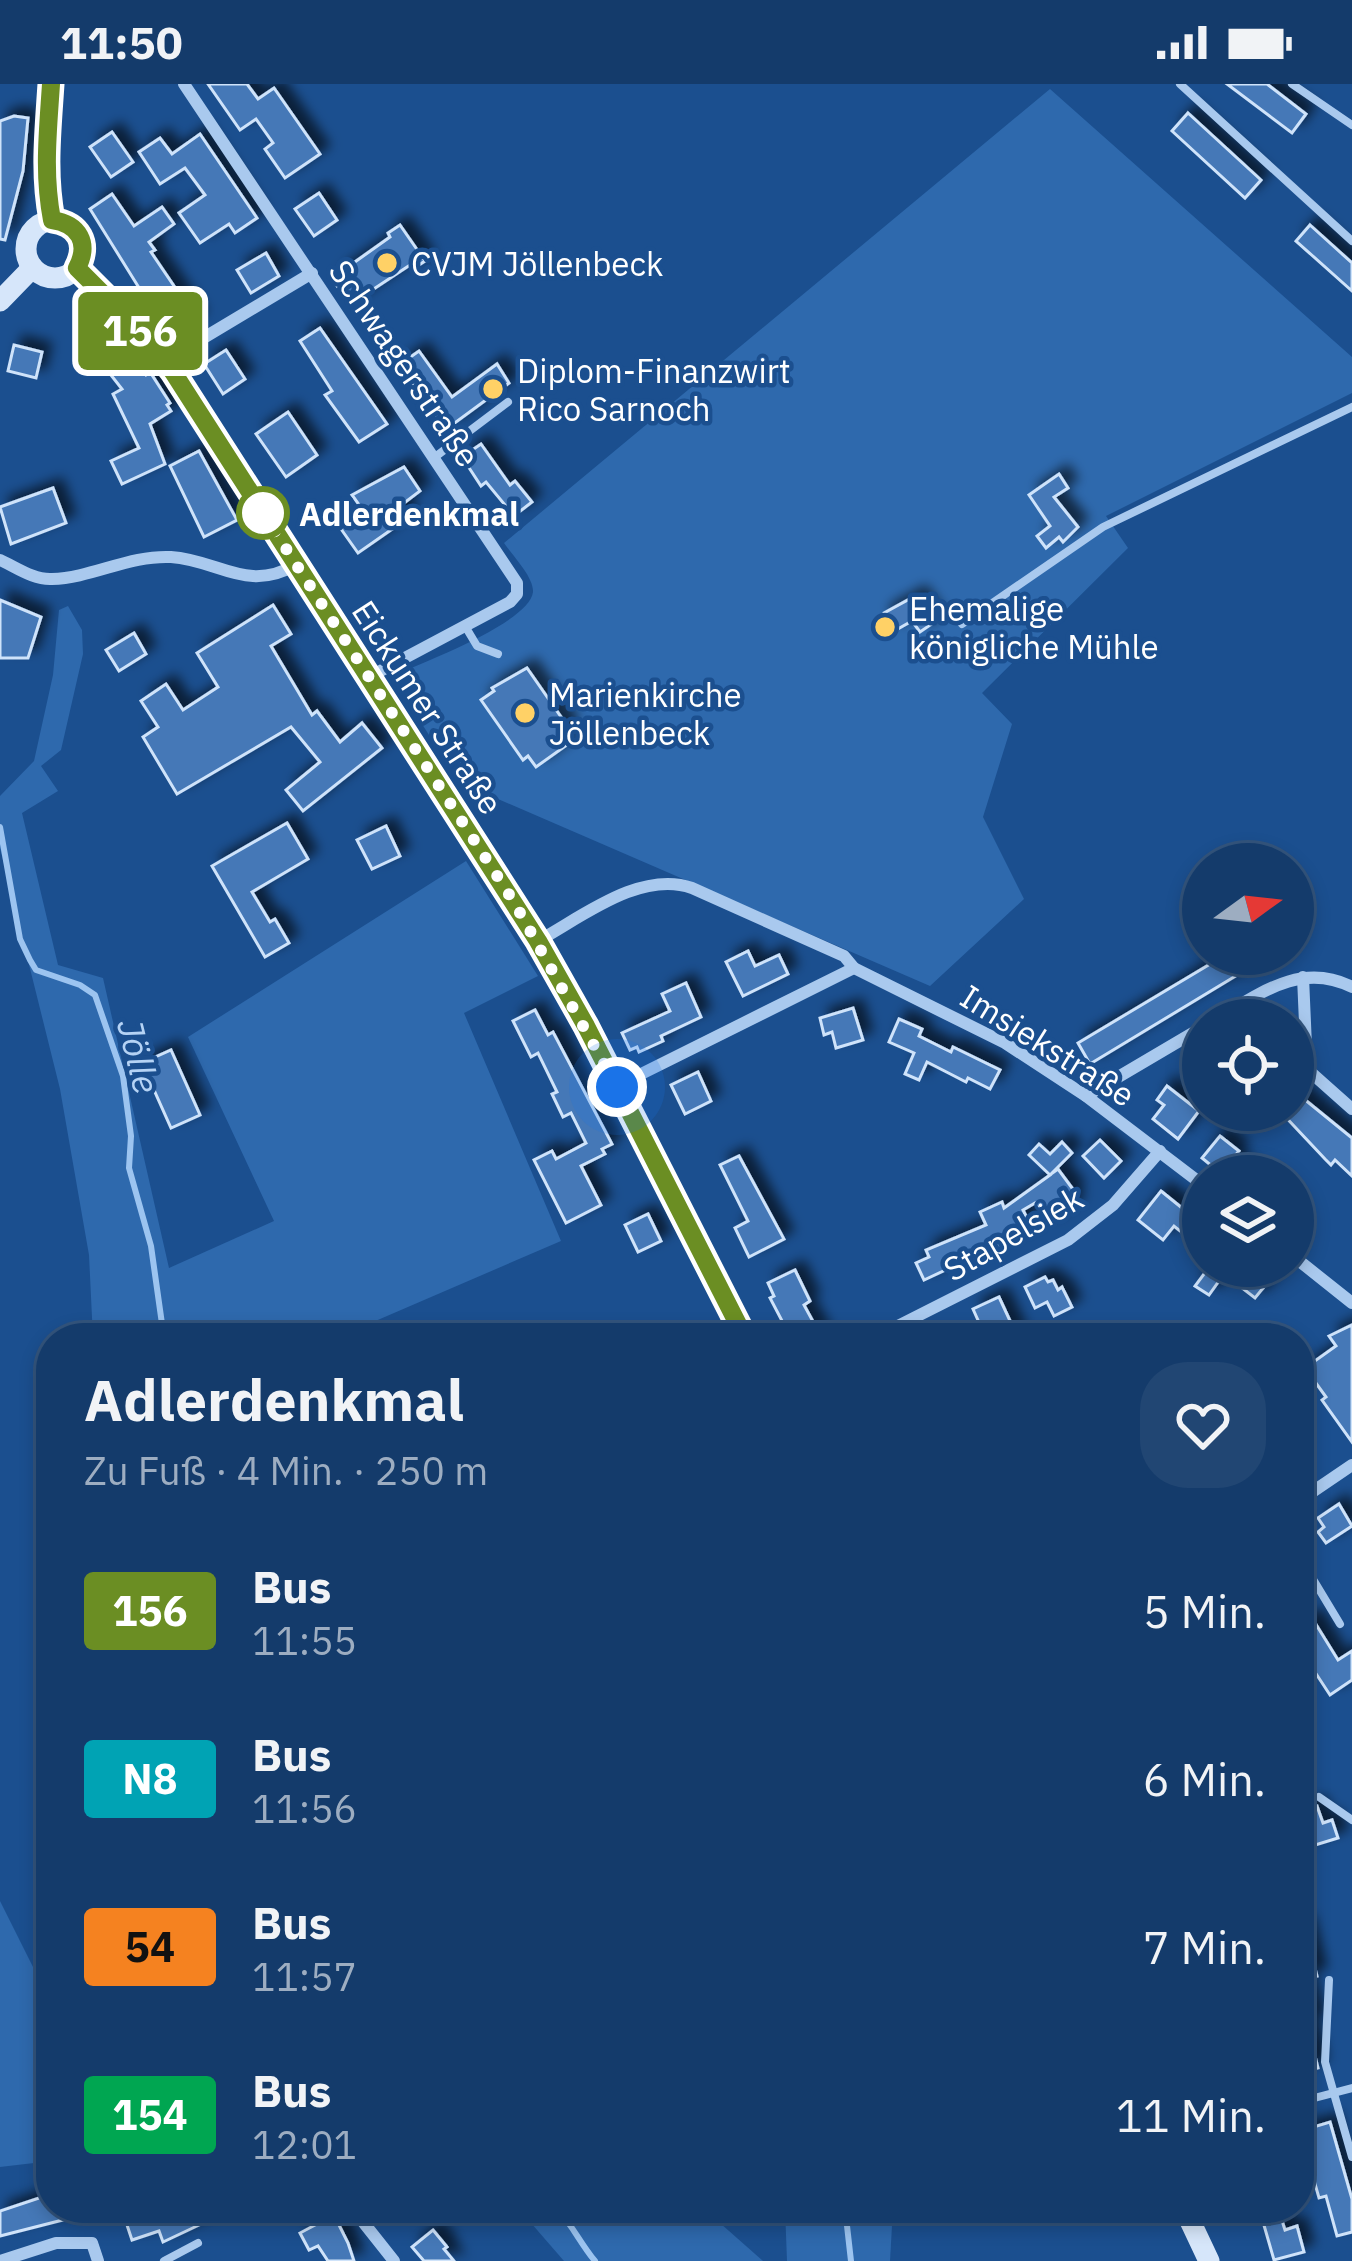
<!DOCTYPE html>
<html lang="de">
<meta charset="utf-8">
<style>
:root{--surface:#143b6b;--page:#214673;--text:#f1f3f6;--muted:#9dadc1;--line:#33557e}
body{margin:0;font-family:"IBM Plex Sans",sans-serif;background:var(--page);color:var(--text);height:100vh;display:flex;flex-direction:column;font-size:45px;white-space:nowrap}
*{box-sizing:border-box;margin:0}
p{font-size:39px;color:var(--muted)}
.icon{flex:none;width:66px;height:66px;fill:none;stroke:currentColor;stroke-width:2;stroke-linecap:round;stroke-linejoin:round}
.map{position:relative;flex:1;overflow:hidden}
.sheet{position:absolute;left:36px;top:1239px;width:1278px;height:900px;display:flex;flex-direction:column;background:var(--surface);border-radius:48px;box-shadow:0 6px 18px #0003,0 0 0 3px var(--line)}
.sheet>*{flex:none}
.badge{padding:0 24px;border-radius:9px;font-size:42px;line-height:78px}
.needle{width:78px;rotate:75deg}
.buttons{position:absolute;left:1182px;top:759px;display:grid;gap:24px}
.buttons a{display:grid;place-items:center;width:132px;height:132px;border-radius:50%;background:var(--surface);box-shadow:0 6px 18px #0003,0 0 0 3px var(--line);font-size:60px}
.you{position:absolute;width:60px;height:60px;margin:-30px;border:9px solid #fff;border-radius:50%;background:#1a73e8;box-shadow:0 0 0 18px #1a73e833}
.map>.badge{position:absolute;translate:-50% -50%;box-shadow:0 0 0 6px #fff}
.round{display:grid;place-items:center;flex:none;width:126px;height:126px;border-radius:48px;background:var(--page)}
.headline{display:flex;align-items:center;justify-content:space-between;height:204px;padding:0 48px}
h1{font-size:57px;font-weight:800;line-height:90px}
ul{padding:0;list-style:none}
li{display:flex;align-items:center;gap:36px;height:168px;padding:0 48px}
li div{flex:1}
li b{display:block;font-size:45px}
li em{font-style:normal}
li .badge{min-width:132px;font-weight:700;text-align:center}
.status{display:flex;justify-content:space-between;align-items:center;height:84px;padding:0 60px;background:var(--surface);direction:ltr}
.status svg{height:33px;fill:currentColor}
.map>svg:first-child{display:block}
</style>
<div class="status"><b>11:50</b><svg viewBox="0 0 49 12"><path d="M0 12V9h3v3zM5 12V6h3v6zM10 12V3h3v9zM15 12V0h3v12zM26 1h20v11H26zM47 4h2v5h-2z"/></svg></div>
<div class="map">
<svg width="1352" height="2177" viewBox="0 0 1352 2177">
<defs>
<filter id="shadow"><feDropShadow dx="9" dy="-9" stdDeviation="6" flood-color="#0009"/></filter>
</defs>
<rect width="100%" height="100%" fill="#1b4f8f"/>
<g fill="#2e69ad">
<path d="M 1050,5 L 1352,273 L 1352,309 L 1106,432 L 1128,464 L 982,609 L 1012,640 L 983,733 L 1024,815 L 930,902 L 482,708 L 436,662 L 394,596 L 395,591 C 423,578 529,539 533,508 C 534,493 512,471 504,459 Z"/>
<path d="M 68,522 L 82,546 L 83,570 L 61,666 L 41,682 L 58,707 L 22,729 L 58,881 L 103,894 L 169,1184 L 274,1137 L 188,953 L 466,777 L 538,892 L 464,929 L 561,1157 L 336,1254 L 93,1254 L 89,1171 L 60,1005 L 0,764 L 0,712 L 34,677 L 53,591 L 59,526 Z"/>
<path d="M 0,1817 L 51,1919 L 51,2077 L 0,2083 Z"/>
<path d="M 518,2124 L 703,2124 L 763,2177 L 564,2177 Z"/>
<path d="M 785,2124 L 893,2124 L 890,2177 L 787,2177 Z"/>
</g>
<g fill="none" stroke-linecap="round" stroke-linejoin="round">
<g stroke="#9cc4f0" stroke-width="6">
<path d="M 0,743 L 20,855 L 30,876 L 36,886 L 80,901 L 95,911 L 123,992 L 131,1052 L 129,1084 L 151,1162 L 164,1254"/>
<path d="M 556,2124 C 572,2140 580,2159 595,2177"/>
<path d="M 845,2124 L 851,2177"/>
</g>
</g>
<g fill="#4478b7" stroke="#cfe3fa" stroke-width="3" filter="url(#shadow)">
<path d="M 208,0 L 247,0 L 258,15 L 274,4 L 320,70 L 285,94 L 265,65 L 273,59 L 256,35 L 240,46 Z"/>
<path d="M 1227,0 L 1267,0 L 1306,30 L 1292,49 Z"/>
<path d="M 1188,29 L 1261,96 L 1245,114 L 1172,47 Z"/>
<path d="M 14,32 L 28,34 L 23,87 L 5,156 L 0,155 L 0,37 Z"/>
<path d="M 112,48 L 133,78 L 111,93 L 90,63 Z"/>
<path d="M 200,50 L 257,134 L 235,149 L 229,140 L 200,159 L 179,129 L 205,111 L 185,84 L 160,100 L 139,68 L 160,54 L 172,70 Z"/>
<path d="M 319,109 L 337,136 L 314,152 L 295,125 Z"/>
<path d="M 112,110 L 134,142 L 162,123 L 174,140 L 149,158 L 155,166 L 151,168 L 197,236 L 169,252 L 90,125 Z"/>
<path d="M 400,141 L 425,177 L 413,185 L 410,181 L 351,220 L 334,198 L 340,193 L 338,190 L 390,153 L 388,149 Z"/>
<path d="M 1310,141 L 1352,179 L 1352,207 L 1296,157 Z"/>
<path d="M 266,169 L 279,192 L 251,209 L 237,186 Z"/>
<path d="M 103,235 L 146,291 L 150,288 L 170,319 L 167,321 L 171,327 L 150,340 L 165,380 L 122,400 L 111,377 L 139,364 L 113,310 L 122,305 L 81,253 Z"/>
<path d="M 320,244 L 387,340 L 359,358 L 325,311 L 332,307 L 300,257 Z"/>
<path d="M 14,261 L 42,268 L 36,294 L 8,287 Z"/>
<path d="M 226,266 L 245,295 L 223,310 L 204,280 Z"/>
<path d="M 419,267 L 452,313 L 497,280 L 509,299 L 452,341 L 449,337 L 441,342 L 399,281 Z"/>
<path d="M 288,328 L 317,371 L 286,393 L 256,350 Z"/>
<path d="M 481,360 L 510,401 L 515,397 L 532,418 L 514,432 L 486,398 L 481,402 L 462,373 Z"/>
<path d="M 199,367 L 237,436 L 204,453 L 170,382 Z"/>
<path d="M 404,383 L 420,407 L 400,422 L 408,434 L 358,469 L 341,445 L 365,429 L 352,411 Z"/>
<path d="M 1059,390 L 1068,404 L 1054,413 L 1078,443 L 1063,458 L 1059,453 L 1046,464 L 1037,452 L 1050,442 L 1029,411 Z"/>
<path d="M 53,404 L 66,439 L 11,460 L 0,423 Z"/>
<path d="M 917,511 L 936,537 L 920,548 L 912,537 L 896,546 L 887,545 L 882,537 L 884,529 Z"/>
<path d="M 0,516 L 41,533 L 28,574 L 0,574 Z"/>
<path d="M 273,521 L 291,550 L 271,562 L 312,631 L 317,627 L 340,658 L 362,639 L 382,664 L 303,727 L 286,706 L 320,678 L 291,643 L 177,710 L 143,653 L 158,643 L 141,617 L 166,600 L 183,626 L 218,603 L 197,569 Z"/>
<path d="M 134,549 L 146,570 L 119,587 L 106,566 Z"/>
<path d="M 527,584 L 568,643 L 563,647 L 571,658 L 536,683 L 528,672 L 523,676 L 481,616 L 494,607 L 492,604 Z"/>
<path d="M 287,739 L 308,775 L 252,808 L 270,838 L 275,835 L 289,859 L 265,873 L 212,782 Z"/>
<path d="M 386,742 L 400,772 L 372,785 L 357,756 Z"/>
<path d="M 748,867 L 755,882 L 779,871 L 788,890 L 743,912 L 726,878 Z"/>
<path d="M 1227,870 L 1272,870 L 1090,980 L 1078,959 Z"/>
<path d="M 686,899 L 701,933 L 661,952 L 663,957 L 639,968 L 637,963 L 630,966 L 622,949 L 670,927 L 662,910 Z"/>
<path d="M 853,924 L 863,956 L 836,964 L 832,948 L 824,951 L 820,934 Z"/>
<path d="M 535,926 L 548,951 L 553,948 L 612,1060 L 602,1065 L 605,1070 L 581,1082 L 601,1121 L 566,1139 L 534,1076 L 552,1067 L 556,1075 L 586,1059 L 571,1029 L 563,1033 L 552,1010 L 557,1008 L 538,969 L 531,973 L 513,937 Z"/>
<path d="M 899,935 L 922,945 L 919,952 L 951,968 L 953,963 L 1000,986 L 990,1005 L 968,994 L 966,998 L 927,978 L 919,996 L 905,990 L 914,969 L 889,958 Z"/>
<path d="M 171,966 L 200,1031 L 171,1044 L 142,979 Z"/>
<path d="M 698,988 L 711,1017 L 685,1030 L 671,1001 Z"/>
<path d="M 1167,1002 L 1199,1027 L 1178,1055 L 1153,1035 L 1164,1021 L 1157,1016 Z"/>
<path d="M 1293,1006 L 1352,1054 L 1352,1092 L 1335,1076 L 1331,1081 L 1325,1075 L 1279,1026 L 1293,1026 Z"/>
<path d="M 1220,1052 L 1239,1067 L 1232,1075 L 1253,1092 L 1224,1092 L 1202,1074 Z"/>
<path d="M 1100,1056 L 1121,1077 L 1104,1094 L 1083,1072 Z"/>
<path d="M 1062,1058 L 1072,1069 L 1051,1090 L 1058,1085 L 1075,1108 L 1069,1112 L 1075,1121 L 1049,1140 L 1035,1119 L 1023,1126 L 1029,1138 L 1014,1145 L 1018,1152 L 924,1196 L 916,1179 L 929,1173 L 926,1166 L 986,1141 L 980,1128 L 1002,1118 L 1004,1124 L 1050,1091 L 1029,1071 L 1039,1060 L 1050,1070 Z"/>
<path d="M 739,1072 L 784,1155 L 749,1173 L 735,1144 L 748,1137 L 720,1081 Z"/>
<path d="M 1161,1107 L 1203,1141 L 1194,1158 L 1174,1142 L 1163,1156 L 1138,1136 Z"/>
<path d="M 648,1130 L 661,1157 L 638,1168 L 625,1141 Z"/>
<path d="M 1210,1182 L 1281,1182 L 1255,1214 L 1224,1190 L 1209,1211 L 1195,1202 Z"/>
<path d="M 795,1186 L 810,1217 L 804,1221 L 822,1254 L 791,1254 L 770,1214 L 774,1212 L 768,1199 Z"/>
<path d="M 1045,1193 L 1048,1198 L 1053,1196 L 1058,1206 L 1062,1203 L 1072,1223 L 1054,1232 L 1047,1218 L 1035,1224 L 1025,1203 Z"/>
<path d="M 999,1213 L 1018,1254 L 986,1254 L 973,1225 Z"/>
<path d="M 1352,1241 L 1352,1358 L 1322,1316 L 1326,1313 L 1305,1284 L 1336,1262 L 1329,1252 Z"/>
<path d="M 1339,1420 L 1352,1442 L 1326,1459 L 1318,1448 L 1324,1443 L 1318,1434 Z"/>
<path d="M 1312,1534 L 1338,1576 L 1352,1567 L 1352,1596 L 1330,1611 L 1309,1579 L 1299,1585 L 1299,1542 Z"/>
<path d="M 1317,1722 L 1323,1739 L 1332,1736 L 1338,1754 L 1299,1766 L 1299,1727 Z"/>
<path d="M 1304,1841 L 1317,1892 L 1303,1895 L 1315,1938 L 1307,1940 L 1318,1984 L 1299,1989 L 1299,1842 Z"/>
<path d="M 1330,2038 L 1352,2115 L 1352,2148 L 1337,2152 L 1326,2112 L 1319,2114 L 1300,2047 Z"/>
<path d="M 51,2110 L 51,2124 L 94,2124 L 94,2128 L 0,2152 L 0,2127 Z"/>
<path d="M 140,2124 L 235,2124 L 163,2158 L 159,2147 L 132,2156 L 123,2129 Z"/>
<path d="M 1259,2124 L 1278,2124 L 1285,2146 L 1297,2142 L 1304,2168 L 1274,2176 Z"/>
<path d="M 334,2131 L 348,2159 L 354,2177 L 328,2177 L 318,2162 L 309,2166 L 300,2149 Z"/>
<path d="M 433,2146 L 447,2163 L 444,2165 L 454,2177 L 424,2177 L 412,2163 Z"/>
</g>
<g fill="none" stroke-linecap="round" stroke-linejoin="round">
<g stroke="#a9c9ee" stroke-width="8">
<path d="M 1180,0 L 1352,157"/>
<path d="M 1292,0 L 1352,41"/>
<path d="M 435,373 L 508,318"/>
<path d="M 962,540 L 1103,443 L 1352,323"/>
<path d="M 465,542 L 477,562 L 498,570"/>
<path d="M 1299,1472 L 1340,1540"/>
<path d="M 1319,1713 L 1352,1736"/>
<path d="M 1329,1896 L 1325,1978 L 1352,2073"/>
<path d="M 1299,2018 L 1352,2004"/>
<path d="M 102,2124 L 102,2125"/>
<path d="M 1286,2124 L 1287,2129"/>
<path d="M 164,2177 L 198,2159"/>
</g>
<g stroke="#a9c9ee" stroke-width="12">
<path d="M 184,0 L 517,499 L 517,510 L 510,518 L 369,593"/>
<path d="M 165,277 L 312,189"/>
<path d="M 0,476 C 16,483 33,496 52,495 C 92,494 129,471 171,473 C 219,476 246,509 296,481"/>
<path d="M 538,857 C 582,833 640,786 692,804 L 844,872 L 854,884 L 1005,959 L 1086,1012 L 1203,1101"/>
<path d="M 1303,893 L 1307,985 L 1352,1025"/>
<path d="M 1215,936 C 1259,910 1301,877 1352,903"/>
<path d="M 617,1002 L 854,884"/>
<path d="M 1086,1012 L 1203,943"/>
<path d="M 1293,1172 L 1352,1219"/>
<path d="M 874,1254 L 1068,1156 L 1113,1121 L 1160,1067"/>
<path d="M 1299,1417 L 1352,1381"/>
<path d="M 352,2124 L 394,2177"/>
<path d="M 0,2177 L 56,2159 L 92,2159 L 98,2177"/>
</g>
<g stroke="#d6e6fa" stroke-width="21">
<path d="M 51,0 L 45,94 L 52,136"/>
<circle cx="55" cy="165" r="29"/>
<path d="M 77,184 L 143,250 L 173,288 L 538,857 L 587,942 L 745,1254"/>
<path d="M 0,217 L 32,184"/>
<path d="M 1184,2124 L 1209,2177"/>
</g>
</g>
<g fill="none" stroke-linecap="round" stroke-linejoin="round">
<g stroke="#fff" stroke-width="27">
<path id="line" d="M 51,0 C 48,47 43,89 52,136 C 79,140 90,159 77,184 L 143,250 L 173,288 L 538,857 L 586,942 L 745,1254"/>
</g>
<use href="#line" stroke="#6b8e23" stroke-width="18"/>
<path stroke="#fff" stroke-width="12" stroke-dasharray="0 21.6" d="M 263,429 L 514,818 L 617,1003"/>
</g>
<g fill="#ffd166" stroke="#1b4f8f" stroke-width="4.5">
<circle cx="387" cy="179" r="12"/>
<circle cx="493" cy="305" r="12"/>
<circle cx="885" cy="543" r="12"/>
<circle cx="525" cy="629" r="12"/>
</g>
<circle fill="#fff" stroke="#6b8e23" stroke-width="6" cx="263" cy="429" r="24"/>
<g text-anchor="middle" dominant-baseline="central" stroke-width="9" stroke-linejoin="round" paint-order="stroke">
<g font-size="33" fill="#fff" stroke="#1b4f8f" text-anchor="start">
<text x="411" y="179">CVJM Jöllenbeck</text>
<text x="517" y="286">Diplom-Finanzwirt<tspan x="517" dy="38">Rico Sarnoch</tspan></text>
<text x="909" y="524">Ehemalige<tspan x="909" dy="38">königliche Mühle</tspan></text>
<text x="549" y="610">Marienkirche<tspan x="549" dy="38">Jöllenbeck</tspan></text>
</g>
<g font-size="33" fill="#fff" stroke="#1b4f8f">
<text transform="translate(405 279) rotate(56)">Schwagerstraße</text>
<text transform="translate(428 623) rotate(57)">Eickumer Straße</text>
<text transform="translate(1048 961) rotate(32)">Imsiekstraße</text>
<text transform="translate(1013 1149) rotate(-30)">Stapelsiek</text>
</g>
<g font-size="33" font-weight="bold" fill="#fff" stroke="#1b4f8f" text-anchor="start">
<text x="299" y="429">Adlerdenkmal</text>
</g>
<g font-size="36" font-style="italic" fill="#b5d3f5" stroke="#1b4f8f">
<text transform="translate(139 972) rotate(76)">Jölle</text>
</g>
</g>
</svg>
<div class="buttons">
<a><svg class="needle" viewBox="-14 -14 28 28"><path d="M0-13l5 13h-10z" fill="#e53935"/><path d="M0 13l5-13h-10z" fill="#9dadc1"/></svg></a>
<a><svg class="icon" aria-label="locate" viewBox="0 0 24 24"><circle cx="12" cy="12" r="6"/><path d="M12 2v4M12 18v4M2 12h4M18 12h4"/></svg></a>
<a><svg class="icon" aria-label="layers" viewBox="0 0 24 24"><path d="M12 4l9 5-9 5-9-5zM3 14l9 5 9-5"/></svg></a>
</div>
<div class="you" style="left:617px;top:1003px"></div>
<b class="badge" style="left:140px;top:247px;background:#6b8e23;color:#fff">156</b>
<section class="sheet">
<div class="headline"><div><h1>Adlerdenkmal</h1><p>Zu Fuß · 4 Min. · 250 m</p></div><a class="round"><svg class="icon" aria-label="heart" viewBox="0 0 24 24"><path d="M12 20l-8-8c-3-5 5-10 8-4 3-6 11-1 8 4z"/></svg></a></div>
<ul>
<li><span class="badge" style="background:#6b8e23;color:#fff">156</span><div><b>Bus</b><p>11:55</p></div><em>5 Min.</em></li>
<li><span class="badge" style="background:#00a3b4;color:#fff">N8</span><div><b>Bus</b><p>11:56</p></div><em>6 Min.</em></li>
<li><span class="badge" style="background:#f58220;color:#111">54</span><div><b>Bus</b><p>11:57</p></div><em>7 Min.</em></li>
<li><span class="badge" style="background:#00a651;color:#fff">154</span><div><b>Bus</b><p>12:01</p></div><em>11 Min.</em></li>
</ul>
</section>
</div>
